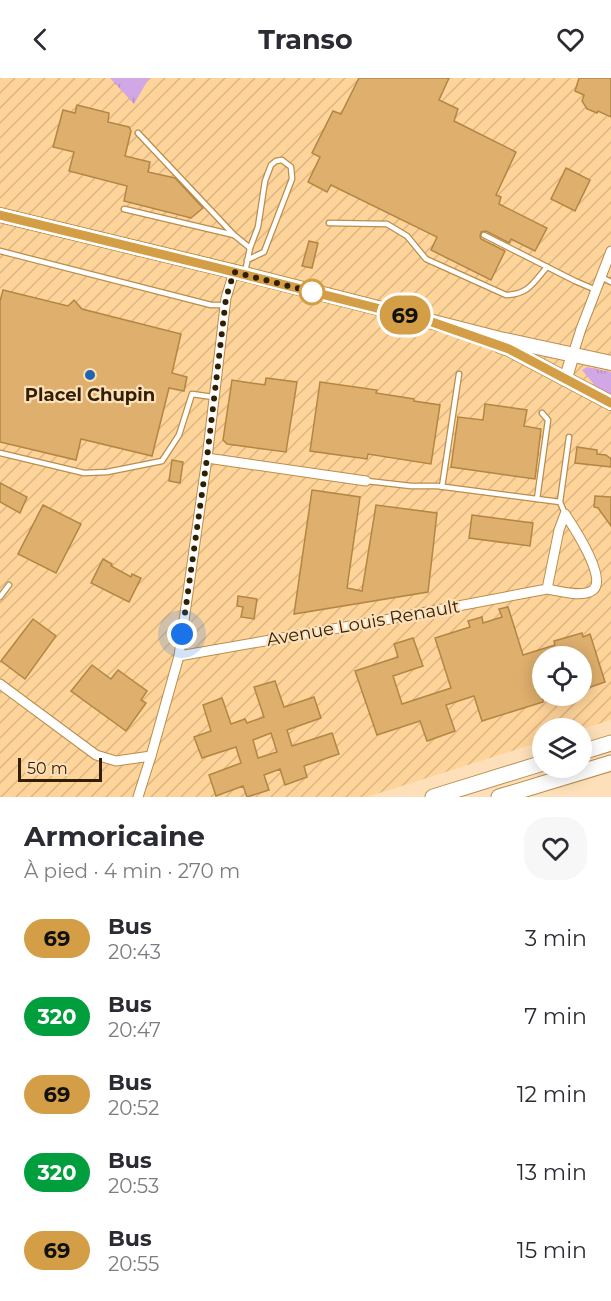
<!DOCTYPE html>
<html lang="fr">
<meta charset="utf-8">
<style>
:root{--surface:#fff;--page:#f7f7f7;--text:#2b2b33;--muted:#7c7c81}
body{margin:0;font-family:Montserrat,sans-serif;background:var(--page);color:var(--text);height:100vh;display:flex;flex-direction:column;font-size:22px;white-space:nowrap}
*{box-sizing:border-box;margin:0}
p{font-size:20px;color:var(--muted)}
.icon{flex:none;width:33px;height:33px;fill:none;stroke:currentColor;stroke-width:2;stroke-linecap:round;stroke-linejoin:round}
.map{position:relative;height:719px;overflow:hidden}
.sheet{display:flex;flex-direction:column;background:var(--surface);flex:1}
.sheet>*{flex:none}
.badge{padding:0 12px;border-radius:20px;font-size:21px;line-height:39px}
.tools{position:absolute;left:532px;top:568px;display:grid;gap:12px}
.tools a{display:grid;place-items:center;width:60px;height:60px;border-radius:50%;background:var(--surface);box-shadow:0 3px 15px #0003;font-size:30px}
.scale{position:absolute;left:18px;bottom:15px;width:84px;box-sizing:border-box;padding-left:6px;border:3px solid #301f02;border-top:0;font-size:16px;line-height:21px;white-space:nowrap;color:#301f02;-webkit-text-stroke:4px #fde0b9;paint-order:stroke}
.you{position:absolute;width:30px;height:30px;margin:-15px;border:4px solid #fff;border-radius:50%;background:#1a73e8;box-shadow:0 0 0 9px #1a73e833}
.map>.badge{position:absolute;translate:-50% -50%;box-shadow:0 0 0 3px #fff}
.round{display:grid;place-items:center;flex:none;width:63px;height:63px;border-radius:24px;background:var(--page)}
.headline{display:flex;align-items:center;justify-content:space-between;height:102px;padding:0 24px}
h1{font-size:28px;font-weight:700;line-height:45px}
ul{padding:0;list-style:none}
li{display:flex;align-items:center;gap:18px;height:78px;padding:0 24px}
li div{flex:1}
li b{display:block;font-size:22px}
li em{font-style:normal}
li .badge{min-width:66px;font-weight:700;text-align:center}
header{display:flex;justify-content:space-between;align-items:center;height:78px;padding:0 24px;background:var(--surface);font-size:27px;font-weight:700}
.map>svg:first-child{display:block}
</style>
<header><svg class="icon" aria-label="back" viewBox="0 0 24 24"><path d="M15 5l-7 7 7 7"/></svg>Transo<svg class="icon" aria-label="heart" viewBox="0 0 24 24"><path d="M12 20l-8-8c-3-5 5-10 8-4 3-6 11-1 8 4z"/></svg></header>
<div class="map">
<svg width="611" height="719" viewBox="0 0 611 719">
<defs>
<pattern id="industrial-furrows" width="10" height="10" patternUnits="userSpaceOnUse" patternTransform="scale(1.5)"><rect width="10" height="10" fill="#ffd49a"/><path d="M-1 1l2-2M0 10L10 0M9 11l2-2" fill="none" stroke="#dbb683"/></pattern>
<pattern id="grass-tufts" width="24" height="20" patternUnits="userSpaceOnUse" patternTransform="scale(1.5)"><rect width="24" height="20" fill="#d2a7e5"/><path d="M3 7l-1-3M5 7V3M7 7l1-3M15 17l-1-3M17 17v-4M19 17l1-3" fill="none" stroke="#b58fc3"/></pattern>
</defs>
<rect width="100%" height="100%" fill="#fde0b9"/>
<path fill="url(#industrial-furrows)" fill-rule="evenodd" d="M 0,0 L 611,0 L 611,642 L 582,651 L 543,651 L 543,663 L 367,719 L 0,719 ZM 543,579 L 582,579 L 582,618 L 543,618 Z"/>
<g fill="url(#grass-tufts)">
<path d="M 110,0 L 149,0 L 134,26 Z"/>
<path d="M 587,289 L 611,294 L 611,319 L 596,309 L 582,292 Z"/>
</g>
<g fill="#deaf6d" stroke="#b38643" stroke-width="1.5" fill-rule="evenodd">
<path d="M 359,0 L 449,0 L 439,22 L 458,31 L 454,43 L 516,74 L 496,117 L 501,119 L 499,126 L 547,150 L 535,173 L 511,161 L 509,165 L 486,153 L 481,154 L 480,158 L 481,161 L 505,173 L 491,202 L 431,172 L 437,159 L 331,107 L 327,114 L 308,104 L 320,79 L 312,75 L 333,33 L 341,36 Z"/>
<path d="M 579,0 L 611,0 L 611,39 L 598,33 L 597,35 L 587,31 L 582,23 L 584,17 L 575,13 Z"/>
<path d="M 77,27 L 109,35 L 108,44 L 129,49 L 131,53 L 125,78 L 150,84 L 148,94 L 175,100 L 203,130 L 191,140 L 124,123 L 127,108 L 69,93 L 74,74 L 53,69 L 63,32 L 75,35 Z"/>
<path d="M 566,90 L 590,102 L 575,133 L 551,121 Z"/>
<path d="M 309,163 L 318,165 L 312,190 L 302,188 Z"/>
<path d="M 3,212 L 68,228 L 74,222 L 82,231 L 181,256 L 172,295 L 187,299 L 184,313 L 169,310 L 152,378 L 81,361 L 76,382 L 0,364 L 0,223 Z"/>
<path d="M 266,300 L 297,304 L 286,374 L 227,366 L 223,362 L 232,302 L 265,307 Z"/>
<path d="M 320,304 L 377,312 L 376,315 L 414,321 L 414,323 L 440,327 L 431,386 L 368,376 L 367,381 L 310,373 Z"/>
<path d="M 485,326 L 527,332 L 524,348 L 541,351 L 535,401 L 451,389 L 458,339 L 483,342 Z"/>
<path d="M 577,369 L 597,372 L 597,376 L 606,377 L 611,381 L 611,389 L 575,385 Z"/>
<path d="M 172,382 L 183,384 L 180,405 L 169,403 Z"/>
<path d="M 0,405 L 27,419 L 20,435 L 0,424 Z"/>
<path d="M 312,412 L 360,419 L 347,510 L 362,513 L 376,427 L 437,435 L 428,514 L 294,536 Z"/>
<path d="M 595,418 L 611,419 L 611,448 L 598,430 L 594,429 Z"/>
<path d="M 43,427 L 81,446 L 56,495 L 18,476 Z"/>
<path d="M 472,437 L 533,445 L 530,468 L 469,460 Z"/>
<path d="M 103,481 L 112,486 L 111,488 L 131,499 L 132,496 L 141,500 L 129,524 L 91,505 Z"/>
<path d="M 238,518 L 257,521 L 254,541 L 241,539 L 243,529 L 237,528 Z"/>
<path d="M 508,529 L 523,577 L 555,567 L 554,563 L 582,555 L 583,559 L 590,556 L 605,604 L 582,612 L 582,579 L 543,579 L 543,624 L 482,643 L 474,618 L 446,627 L 455,653 L 427,663 L 420,643 L 377,657 L 355,593 L 398,579 L 394,566 L 413,560 L 423,588 L 393,598 L 402,626 L 451,610 L 435,560 L 470,549 L 468,543 L 482,539 L 483,545 L 502,539 L 499,531 Z"/>
<path d="M 33,541 L 56,558 L 25,601 L 1,583 Z"/>
<path d="M 92,587 L 111,601 L 118,592 L 147,613 L 141,622 L 146,625 L 126,653 L 71,613 Z"/>
<path d="M 275,603 L 284,629 L 314,619 L 321,640 L 287,652 L 292,668 L 332,655 L 339,676 L 304,688 L 307,699 L 285,707 L 280,691 L 264,697 L 269,712 L 247,719 L 243,708 L 216,718 L 209,697 L 241,685 L 236,669 L 202,680 L 194,659 L 211,653 L 203,627 L 222,620 L 231,646 L 245,641 L 247,645 L 264,639 L 254,609 ZM 271,655 L 277,674 L 258,680 L 253,662 Z"/>
</g>
<g fill="none" stroke-linecap="round" stroke-linejoin="round">
<g stroke="#ba8d4a" stroke-width="7">
<g id="service">
<path d="M 138,55 L 234,157"/>
<path d="M 124,131 L 234,157 L 250,170"/>
<path d="M 329,145 L 387,146 L 407,158 L 426,181 L 506,217 C 529,216 533,205 547,189"/>
<path d="M 484,157 L 575,203 L 596,212"/>
<path d="M 0,173 L 211,227 L 225,227"/>
<path d="M 245,194 L 250,170 L 258,149 L 265,103 L 271,87 L 276,83 L 282,82 L 291,89 L 292,101 L 264,174 L 247,182"/>
<path d="M 601,199 L 611,204"/>
<path d="M 0,375 L 84,395 L 107,394 L 162,383 L 179,357 L 192,316 L 213,319"/>
<path d="M 367,403 L 411,408 L 437,408 L 560,424 L 565,436"/>
<path d="M 442,409 L 459,296"/>
<path d="M 537,421 L 548,342 L 542,335"/>
<path d="M 560,424 L 569,359"/>
<path d="M 0,519 L 9,507"/>
</g>
</g>
<g stroke="#ba8d4a" stroke-width="11">
<g id="minor">
<path d="M 573,276 L 581,251 L 611,173"/>
<path d="M 207,380 L 366,403"/>
<path d="M 179,578 L 390,541 L 547,511 C 559,513 583,520 593,512 C 608,501 573,448 565,436 L 559,452 L 547,511"/>
<path d="M 0,606 L 96,677 L 116,683 L 151,678"/>
<path d="M 138,719 L 151,678 L 179,578 L 207,380 L 226,220 L 234,194"/>
</g>
</g>
<g stroke="#ba8d4a" stroke-width="14">
<path id="tertiary" d="M 566,300 L 573,276"/>
</g>
<g stroke="#ba8d4a" stroke-width="16">
<g id="secondary">
<path d="M 0,137 L 244,196 L 500,261 L 611,285"/>
<path d="M 500,268 L 509,271 L 611,325"/>
</g>
</g>
<g stroke="#ba8d4a" stroke-width="17">
<g id="trunk">
<path d="M 582,674 L 611,665"/>
<path d="M 433,719 L 543,685"/>
<path d="M 499,719 L 611,685"/>
</g>
</g>
<use href="#service" stroke="#fff" stroke-width="4.5"/>
<use href="#minor" stroke="#fff" stroke-width="9"/>
<use href="#tertiary" stroke="#fff" stroke-width="12"/>
<use href="#secondary" stroke="#fff" stroke-width="14"/>
<use href="#trunk" stroke="#fff" stroke-width="15"/>
</g>
<g fill="none" stroke-linecap="round" stroke-linejoin="round">
<g stroke="#fff" stroke-width="14">
<path id="line" d="M 0,137 L 218,190 L 432,244 L 509,271 L 611,325"/>
</g>
<use href="#line" stroke="#d39e46" stroke-width="9"/>
<path stroke="#301f02" stroke-width="6" stroke-dasharray="0 10.8" d="M 182,556 L 207,380 L 226,220 L 234,194 L 312,214"/>
</g>
<circle fill="#fff" stroke="#d39e46" stroke-width="3" cx="312" cy="214" r="12"/>
<circle fill="#1f63b4" stroke="#fde0b9" stroke-width="2" cx="90" cy="297" r="6"/>
<g text-anchor="middle" dominant-baseline="central" stroke-width="4.5" stroke-linejoin="round" paint-order="stroke">
<g font-size="18" font-weight="bold" fill="#301f02" stroke="#fde0b9">
<text x="90" y="317">Placel Chupin</text>
</g>
<g font-size="18" fill="#301f02" stroke="#fde0b9">
<text transform="translate(363 545) rotate(-10)">Avenue Louis Renault</text>
</g>
</g>
</svg>
<div class="tools">
<a><svg class="icon" aria-label="locate" viewBox="0 0 24 24"><circle cx="12" cy="12" r="6"/><path d="M12 2v4M12 18v4M2 12h4M18 12h4"/></svg></a>
<a><svg class="icon" aria-label="layers" viewBox="0 0 24 24"><path d="M12 4l9 5-9 5-9-5zM3 14l9 5 9-5"/></svg></a>
</div>
<div class="scale">50 m</div>
<div class="you" style="left:182px;top:556px"></div>
<b class="badge" style="left:405px;top:237px;background:#d39e46;color:#111">69</b>
</div>
<section class="sheet">
<div class="headline"><div><h1>Armoricaine</h1><p>À pied · 4 min · 270 m</p></div><a class="round"><svg class="icon" aria-label="heart" viewBox="0 0 24 24"><path d="M12 20l-8-8c-3-5 5-10 8-4 3-6 11-1 8 4z"/></svg></a></div>
<ul>
<li><span class="badge" style="background:#d39e46;color:#111">69</span><div><b>Bus</b><p>20:43</p></div><em>3 min</em></li>
<li><span class="badge" style="background:#009e3d;color:#fff">320</span><div><b>Bus</b><p>20:47</p></div><em>7 min</em></li>
<li><span class="badge" style="background:#d39e46;color:#111">69</span><div><b>Bus</b><p>20:52</p></div><em>12 min</em></li>
<li><span class="badge" style="background:#009e3d;color:#fff">320</span><div><b>Bus</b><p>20:53</p></div><em>13 min</em></li>
<li><span class="badge" style="background:#d39e46;color:#111">69</span><div><b>Bus</b><p>20:55</p></div><em>15 min</em></li>
</ul>
</section>
